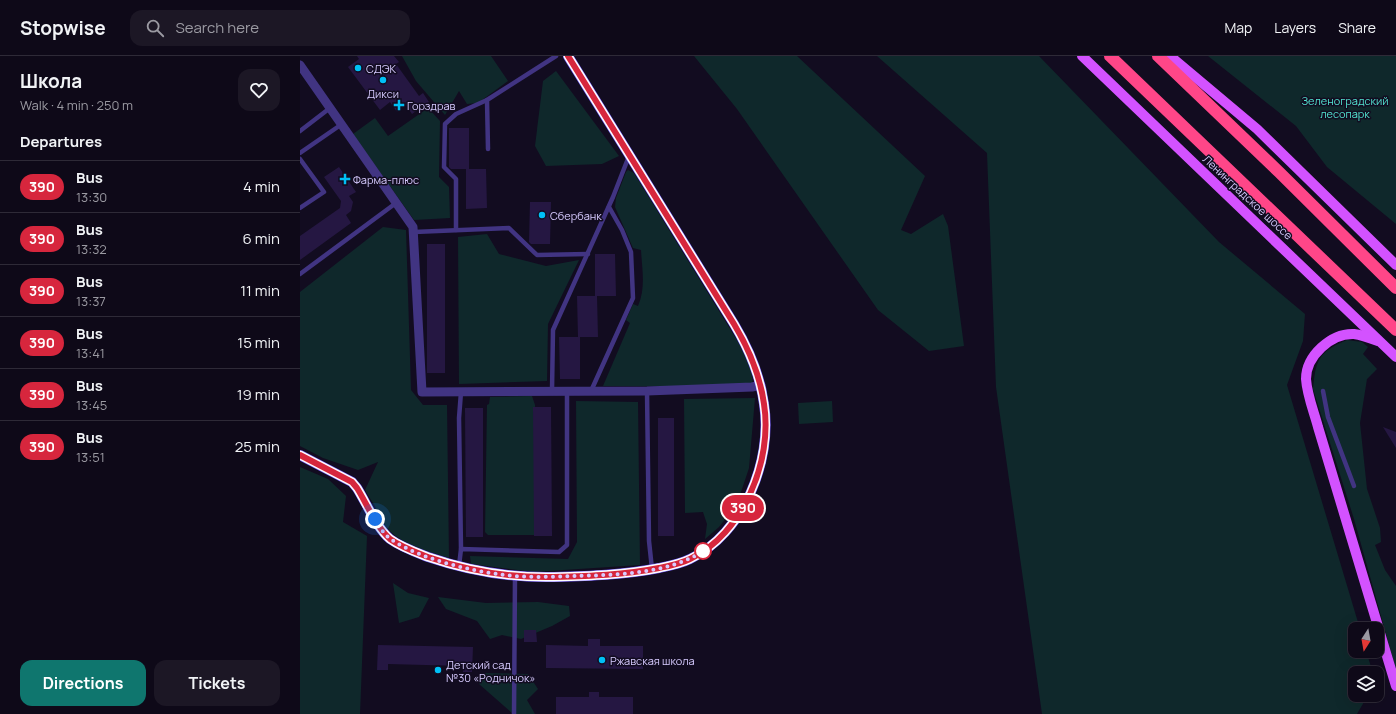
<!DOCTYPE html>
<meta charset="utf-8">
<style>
:root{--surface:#0e0918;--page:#1c1725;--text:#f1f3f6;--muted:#9b9aa2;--line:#2e2a37;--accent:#0f766e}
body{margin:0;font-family:Manrope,sans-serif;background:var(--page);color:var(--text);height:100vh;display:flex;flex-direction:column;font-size:15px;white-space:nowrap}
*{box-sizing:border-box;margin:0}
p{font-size:13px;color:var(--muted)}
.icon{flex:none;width:22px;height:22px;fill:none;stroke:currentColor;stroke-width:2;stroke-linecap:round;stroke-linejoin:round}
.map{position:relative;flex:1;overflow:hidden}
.side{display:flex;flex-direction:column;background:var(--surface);width:300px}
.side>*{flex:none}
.badge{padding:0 8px;border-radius:13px;font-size:14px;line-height:26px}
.needle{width:26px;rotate:191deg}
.buttons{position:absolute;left:1048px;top:566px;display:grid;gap:8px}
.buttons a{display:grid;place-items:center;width:36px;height:36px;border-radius:8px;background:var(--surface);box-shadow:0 4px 16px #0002,0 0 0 1px var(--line);font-size:20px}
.you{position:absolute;width:20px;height:20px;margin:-10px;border:3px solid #fff;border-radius:50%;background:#1a73e8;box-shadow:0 0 0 6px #1a73e833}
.map>.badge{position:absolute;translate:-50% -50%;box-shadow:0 0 0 2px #fff}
h2{padding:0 20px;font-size:15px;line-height:36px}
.round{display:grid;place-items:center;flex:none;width:42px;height:42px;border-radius:12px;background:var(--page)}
.summary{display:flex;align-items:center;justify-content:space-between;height:68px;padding:0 20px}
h1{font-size:19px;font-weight:700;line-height:30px}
.button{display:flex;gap:8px;margin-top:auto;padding:8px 20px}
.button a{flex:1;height:46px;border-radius:12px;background:var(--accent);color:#fff;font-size:16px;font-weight:700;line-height:46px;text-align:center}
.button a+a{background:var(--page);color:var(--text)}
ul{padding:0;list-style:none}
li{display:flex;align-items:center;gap:12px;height:52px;padding:0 20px;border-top:1px solid var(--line)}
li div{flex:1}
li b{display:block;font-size:15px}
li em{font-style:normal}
li .badge{min-width:44px;font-weight:700;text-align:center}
header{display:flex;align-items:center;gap:24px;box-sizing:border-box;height:56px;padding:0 20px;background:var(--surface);border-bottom:1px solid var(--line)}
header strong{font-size:19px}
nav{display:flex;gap:22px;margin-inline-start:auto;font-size:14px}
.search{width:280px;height:36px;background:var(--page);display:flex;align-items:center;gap:10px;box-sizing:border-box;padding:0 14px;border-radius:12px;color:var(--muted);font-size:15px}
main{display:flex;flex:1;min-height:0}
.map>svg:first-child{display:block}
</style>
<header>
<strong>Stopwise</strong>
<div class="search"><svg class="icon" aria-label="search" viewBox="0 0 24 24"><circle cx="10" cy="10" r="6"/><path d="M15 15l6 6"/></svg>Search here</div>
<nav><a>Map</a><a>Layers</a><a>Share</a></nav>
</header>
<main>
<section class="side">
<div class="summary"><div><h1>Школа</h1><p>Walk · 4 min · 250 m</p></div><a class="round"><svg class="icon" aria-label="heart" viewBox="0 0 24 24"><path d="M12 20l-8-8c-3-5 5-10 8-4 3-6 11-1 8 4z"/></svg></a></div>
<h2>Departures</h2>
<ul>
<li><span class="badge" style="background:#d7263d;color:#fff">390</span><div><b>Bus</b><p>13:30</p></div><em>4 min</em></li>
<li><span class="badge" style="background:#d7263d;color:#fff">390</span><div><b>Bus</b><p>13:32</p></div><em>6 min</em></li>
<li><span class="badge" style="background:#d7263d;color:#fff">390</span><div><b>Bus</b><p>13:37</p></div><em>11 min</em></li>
<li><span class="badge" style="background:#d7263d;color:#fff">390</span><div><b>Bus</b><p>13:41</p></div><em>15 min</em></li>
<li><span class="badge" style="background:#d7263d;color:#fff">390</span><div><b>Bus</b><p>13:45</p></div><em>19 min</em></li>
<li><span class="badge" style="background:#d7263d;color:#fff">390</span><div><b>Bus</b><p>13:51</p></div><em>25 min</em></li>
</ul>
<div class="button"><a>Directions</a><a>Tickets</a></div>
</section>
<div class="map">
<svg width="1096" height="658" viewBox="0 0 1096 658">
<rect width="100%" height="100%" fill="#120c20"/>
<g fill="#0f282b">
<path d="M 102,0 L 191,0 L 208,25 L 178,47 L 167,48 L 159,35 L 145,59 L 116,25 Z"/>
<path d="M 394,0 L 497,0 L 625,120 L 601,174 L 611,178 L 643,158 L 648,170 L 664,290 L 629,295 L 578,254 L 437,53 Z"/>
<path d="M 577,0 L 739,0 L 919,186 L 1005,258 L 1003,285 L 987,329 L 1060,573 L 1055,573 L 1055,595 L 1066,595 L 1073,617 L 1055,617 L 1055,639 L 1068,639 L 1057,658 L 742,658 L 696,331 L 687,97 Z"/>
<path d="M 908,0 L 1096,0 L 1096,168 L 1027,111 L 996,70 Z"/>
<path d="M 256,15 L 319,100 L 302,108 L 246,110 L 235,90 L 243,25 Z"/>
<path d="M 128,52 L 140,65 L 139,121 L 149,131 L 150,162 L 114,164 L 53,78 L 75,62 L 88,80 Z"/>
<path d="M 328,114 L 334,117 L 440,289 C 444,298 456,318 452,327 L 437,331 L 303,330 L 330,267 L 326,264 L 333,248 L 338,250 C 346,232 342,213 341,194 L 333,192 L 315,151 L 316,142 L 326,116 Z"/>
<path d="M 83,171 L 106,174 L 111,334 L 123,349 L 147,349 L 149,502 C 126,495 101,489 85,470 C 81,464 78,457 75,450 C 72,445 68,440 65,434 L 78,406 L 58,414 L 23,402 L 0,390 L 0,236 Z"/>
<path d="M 187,178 L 199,198 L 246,210 L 279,204 L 248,268 L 247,325 L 159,328 L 158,181 Z"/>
<path d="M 1047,284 L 1062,286 L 1068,291 L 1063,298 L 1077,313 L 1067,323 L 1060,367 L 1067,433 L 1080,472 L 1081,486 L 1075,489 L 1085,514 L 1096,530 L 1096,614 L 1054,463 L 1013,333 C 1016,304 1018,296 1047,284 Z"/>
<path d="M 232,340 L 235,349 L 235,479 L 188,479 L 185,476 L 187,349 L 189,348 L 190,341 Z"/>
<path d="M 455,342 L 449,412 L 437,448 L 419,471 L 405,483 L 407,468 L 403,456 L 385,457 L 384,343 Z"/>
<path d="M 276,345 L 338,346 L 340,509 L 233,516 L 171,508 L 170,500 L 268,503 L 277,486 Z"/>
<path d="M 532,345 L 533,366 L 499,368 L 498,347 Z"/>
<path d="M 0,411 L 28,423 L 46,440 L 43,466 L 67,480 L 60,658 L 0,658 Z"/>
<path d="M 93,527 L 108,537 L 129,542 L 119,561 L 99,567 Z"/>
<path d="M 138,541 L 186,547 L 238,546 L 269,550 L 270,560 L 252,570 L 221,583 L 202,579 L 190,583 L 177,565 L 146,553 Z"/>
<path d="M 181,617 L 228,618 L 238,633 L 227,644 L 235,658 L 213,658 L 179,628 Z"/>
</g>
<g fill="#251742">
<path d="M 57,0 L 94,0 L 99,6 L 96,8 L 119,40 L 123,37 L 129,46 L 112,58 L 106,49 L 97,56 L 90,46 L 80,54 L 48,11 L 59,3 Z"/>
<path d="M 149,72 L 169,72 L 169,113 L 186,113 L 187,152 L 166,153 L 166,113 L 151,113 L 149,111 Z"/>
<path d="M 39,111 L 56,136 L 49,140 L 53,146 L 51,155 L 46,159 L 51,167 L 0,204 L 0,180 L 40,152 L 41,145 L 24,121 Z"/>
<path d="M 230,146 L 251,146 L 250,188 L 231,188 L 229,186 Z"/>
<rect x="127" y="188" width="18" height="129"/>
<path d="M 295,198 L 315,198 L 316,240 L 297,240 L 298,281 L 280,281 L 280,323 L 260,323 L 259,281 L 278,281 L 277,240 L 295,240 Z"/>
<path d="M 233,351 L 251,351 L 252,480 L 234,480 Z"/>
<path d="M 165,352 L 183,352 L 183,481 L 166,481 Z"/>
<rect x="358" y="362" width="16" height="118"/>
<path d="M 1083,371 L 1096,376 L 1096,392 Z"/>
<path d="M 224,574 L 236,574 L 237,586 L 224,586 Z"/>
<path d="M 288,583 L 300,583 L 300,590 L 343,590 L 343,613 L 246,612 L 246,589 L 288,590 Z"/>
<path d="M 78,589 L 173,591 L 172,616 L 163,616 L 163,610 L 88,608 L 88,614 L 77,614 Z"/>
<path d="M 289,636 L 299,636 L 299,641 L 333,641 L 333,658 L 256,658 L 256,641 L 289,641 Z"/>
</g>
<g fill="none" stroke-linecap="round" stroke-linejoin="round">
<g stroke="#413482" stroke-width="4.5">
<path d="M 0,75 L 30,52"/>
<path d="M 188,93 L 187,44 L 256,0"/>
<path d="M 0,97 L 42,68"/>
<path d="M 0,103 L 24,136 L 0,152"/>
<path d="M 156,174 L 156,123 L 144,111 L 145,68 L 156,58 L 187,44"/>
<path d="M 114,176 L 209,172 L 237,199 L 288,198"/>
<path d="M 0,218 L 96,147"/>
<path d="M 252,335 L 253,274 L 313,141 L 329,100"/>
<path d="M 291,335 L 333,242 L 331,196 L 322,174 L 309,151"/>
<path d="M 347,335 L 349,485 L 352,513"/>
<path d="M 1023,335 L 1028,361 L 1054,430"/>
<path d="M 161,336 L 159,362 L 161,493"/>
<path d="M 159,510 L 161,493 L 259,496 L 267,489 L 267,335"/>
<path d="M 214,658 L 215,520"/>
</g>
<path stroke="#413482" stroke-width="9" d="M 0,9 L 113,171 L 122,336 L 347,335 L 452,331 L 461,329"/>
<path stroke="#7962ff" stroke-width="10" d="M 0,399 L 52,426 L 57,432 C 67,448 76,471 90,483 C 101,491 115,496 128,501 C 169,515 210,522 254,521 C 289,520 324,519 359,512 C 369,510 380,508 390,503 C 443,478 473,405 464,348 C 460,318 449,293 434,268 L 268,0"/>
<g stroke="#d352ff" stroke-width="10">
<path d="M 782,0 L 1096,301"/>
<path d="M 870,0 L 957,73 L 1096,209"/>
<path d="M 1078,285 C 1070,282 1062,279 1054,278 C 1031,277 1006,300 1006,323 C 1007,339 1014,356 1018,371 L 1096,630"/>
</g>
<g stroke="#ff4688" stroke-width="12">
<path d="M 810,0 L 1096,274"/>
<path d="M 858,0 L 979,116 L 1096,232"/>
</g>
</g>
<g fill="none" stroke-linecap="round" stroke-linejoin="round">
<g stroke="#fff" stroke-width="9">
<path id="line" d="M 0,399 L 52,426 L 57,432 C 67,448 76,471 90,483 C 101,491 115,496 128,501 C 169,515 210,522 254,521 C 289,520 324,519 359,512 C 369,510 380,508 390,503 C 443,478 473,405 464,348 C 460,319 449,293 434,268 L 268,0"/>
</g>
<use href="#line" stroke="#d7263d" stroke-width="6"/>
<path stroke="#d7cbff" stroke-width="4" stroke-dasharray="0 7.2" d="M 75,463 C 80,471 84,479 92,484 C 119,502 166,514 198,518 C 223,522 249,521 274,520 C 315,519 369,518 403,495"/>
</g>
<g fill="#00c0f6" stroke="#120c20" stroke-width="1.5">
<circle cx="58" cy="12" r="4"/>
<circle cx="83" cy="24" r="4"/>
<path d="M97 43h4v4h4v4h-4v4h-4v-4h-4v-4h4z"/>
<path d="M43 117h4v4h4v4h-4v4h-4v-4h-4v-4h4z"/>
<circle cx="242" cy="159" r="4"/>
<circle cx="302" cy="604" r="4"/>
<circle cx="138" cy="614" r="4"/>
</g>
<circle fill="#fff" stroke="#d7263d" stroke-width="2" cx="403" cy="495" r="8"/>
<g text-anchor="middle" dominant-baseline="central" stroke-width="3" stroke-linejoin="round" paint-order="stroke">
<g font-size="11" fill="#d7cbff" stroke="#120c20" text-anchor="start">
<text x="66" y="12">СДЭК</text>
<text x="83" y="37" text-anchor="middle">Дикси</text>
<text x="107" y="49">Горздрав</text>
<text x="53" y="123">Фарма-плюс</text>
<text x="250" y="159">Сбербанк</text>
<text x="310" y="604">Ржавская школа</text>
<text x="146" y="608">Детский сад<tspan x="146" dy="13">№30 «Родничок»</tspan></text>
</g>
<g font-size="11" fill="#52e4d1" stroke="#120c20">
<text x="1045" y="44">Зеленоградский<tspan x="1045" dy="13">лесопарк</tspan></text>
</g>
<g font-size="11" fill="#d7cbff" stroke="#120c20">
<text transform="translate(948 141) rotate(43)">Ленинградское шоссе</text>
</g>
</g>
</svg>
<div class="buttons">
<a><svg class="needle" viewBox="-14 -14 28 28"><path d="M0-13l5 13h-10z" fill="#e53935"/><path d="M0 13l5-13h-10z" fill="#9b9aa2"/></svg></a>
<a><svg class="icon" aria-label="layers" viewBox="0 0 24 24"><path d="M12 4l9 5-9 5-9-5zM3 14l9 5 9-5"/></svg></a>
</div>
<div class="you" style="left:75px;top:463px"></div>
<b class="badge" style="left:443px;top:452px;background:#d7263d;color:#fff">390</b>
</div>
</main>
